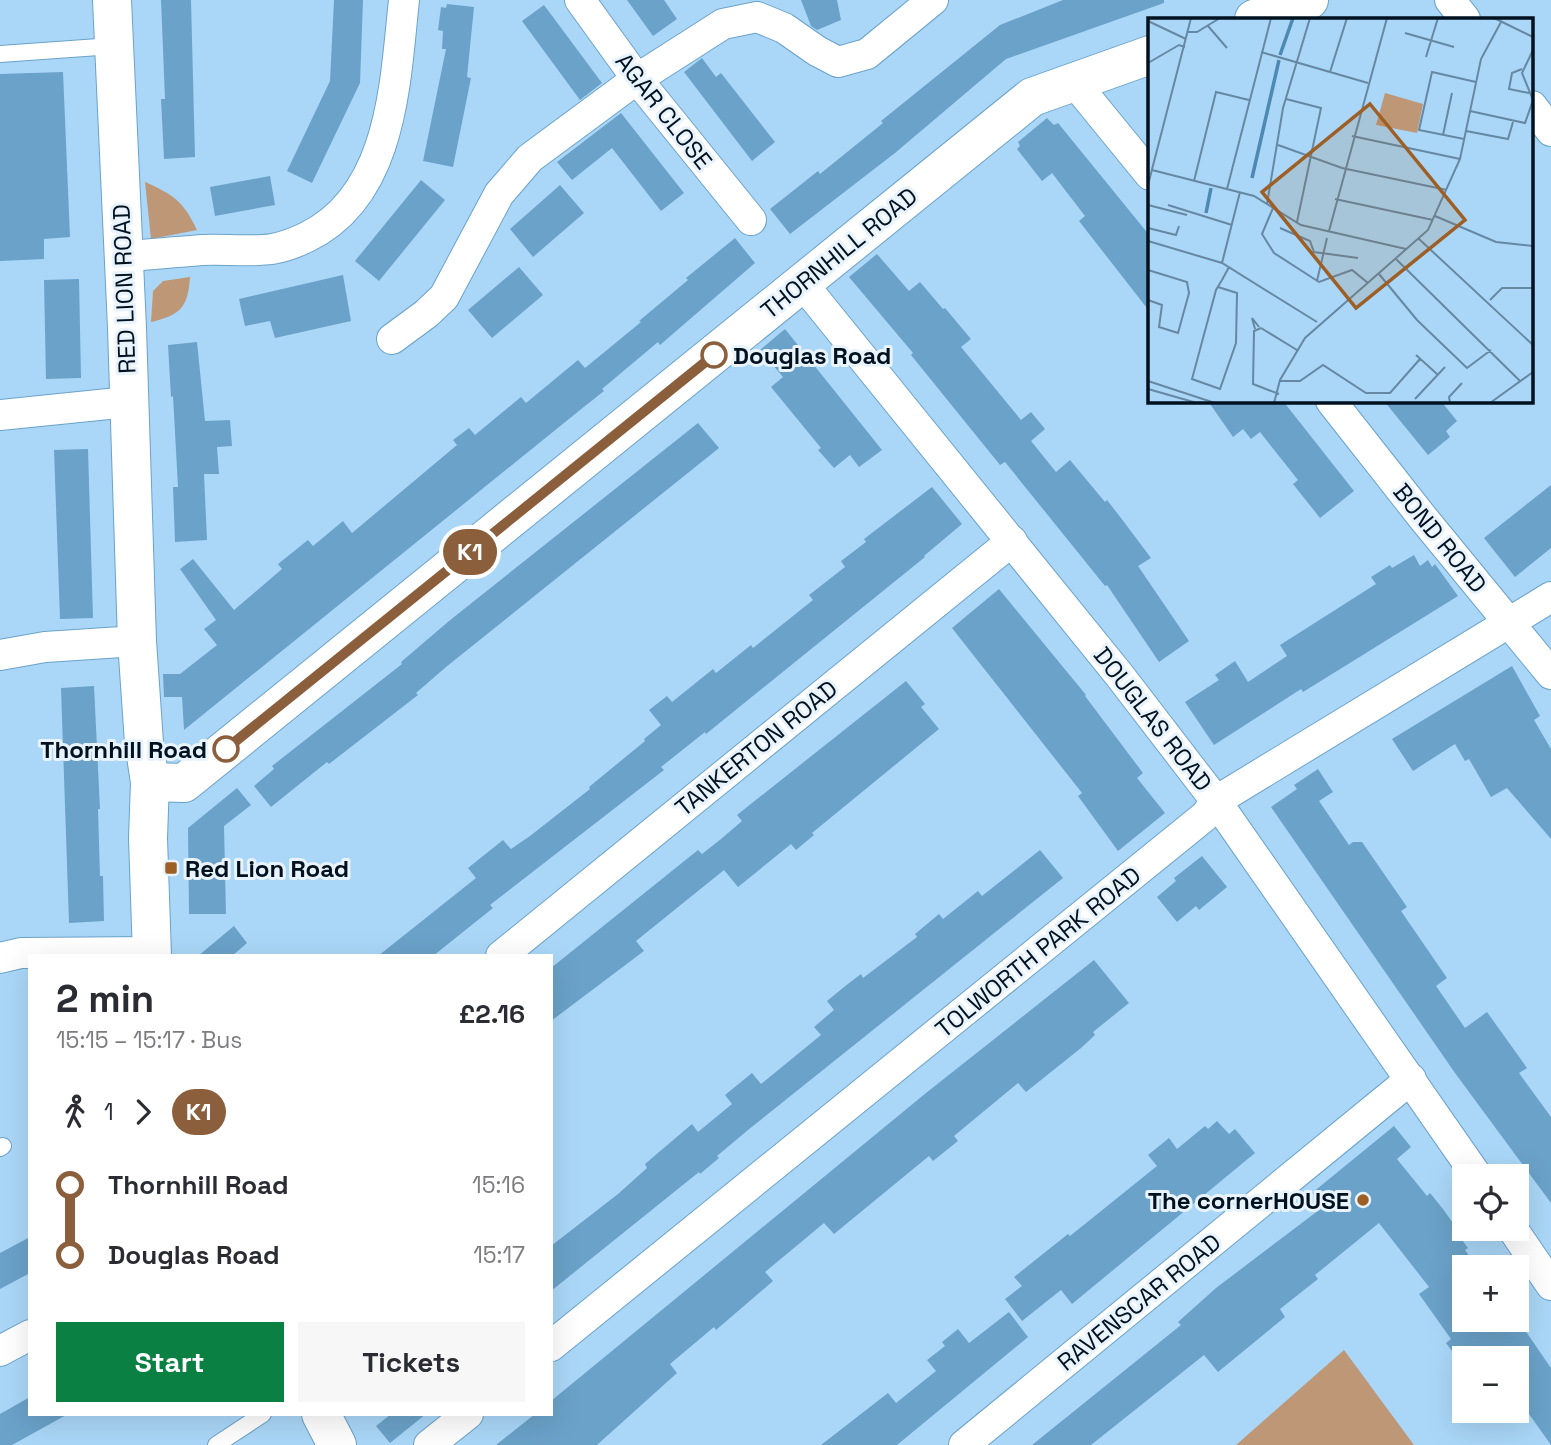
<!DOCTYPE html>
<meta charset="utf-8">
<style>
:root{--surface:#fff;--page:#f7f7f7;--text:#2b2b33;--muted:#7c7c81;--accent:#0b8043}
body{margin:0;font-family:"Space Grotesk",sans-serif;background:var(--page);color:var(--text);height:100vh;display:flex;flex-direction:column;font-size:26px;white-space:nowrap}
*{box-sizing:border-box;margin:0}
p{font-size:23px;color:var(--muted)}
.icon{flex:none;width:38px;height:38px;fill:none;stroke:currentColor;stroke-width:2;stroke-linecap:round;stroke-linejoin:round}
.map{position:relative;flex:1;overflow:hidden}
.panel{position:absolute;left:28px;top:954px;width:525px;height:462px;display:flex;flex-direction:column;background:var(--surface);border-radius:0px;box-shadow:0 7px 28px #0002}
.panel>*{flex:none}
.badge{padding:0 14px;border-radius:23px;font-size:24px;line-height:46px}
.fabs{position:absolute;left:1452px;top:1164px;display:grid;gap:14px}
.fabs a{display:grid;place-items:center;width:77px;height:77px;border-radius:0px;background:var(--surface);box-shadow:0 7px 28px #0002;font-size:35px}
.map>.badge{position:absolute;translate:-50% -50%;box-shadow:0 0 0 4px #fff}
.legs{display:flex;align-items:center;gap:10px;height:77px;padding:0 28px;font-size:23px}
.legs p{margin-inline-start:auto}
.head{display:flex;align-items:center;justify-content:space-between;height:119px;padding:0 28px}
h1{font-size:38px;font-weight:800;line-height:52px}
.action{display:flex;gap:14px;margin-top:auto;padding:14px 28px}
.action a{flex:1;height:80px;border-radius:0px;background:var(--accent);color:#fff;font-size:28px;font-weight:800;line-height:80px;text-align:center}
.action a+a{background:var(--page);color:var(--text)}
ul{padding:0 28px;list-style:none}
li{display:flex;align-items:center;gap:24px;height:70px;font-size:26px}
li i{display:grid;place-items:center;width:10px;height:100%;margin:0 9px;background:currentColor}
li i::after{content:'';width:18px;height:18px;margin:-9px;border:5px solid;border-radius:50%;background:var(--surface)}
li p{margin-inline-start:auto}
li:first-child i{background:linear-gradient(#0000 50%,currentColor 0)}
li:last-child i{background:linear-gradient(currentColor 50%,#0000 0)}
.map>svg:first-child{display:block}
</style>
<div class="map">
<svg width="1551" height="1445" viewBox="0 0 1551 1445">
<rect width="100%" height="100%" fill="#aad7f8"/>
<g fill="#be9777">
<path d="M 145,182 C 174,195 183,201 197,230 L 151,239 Z"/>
<path d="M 190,277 C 188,307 181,315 151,322 L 153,291 L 163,281 Z"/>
<path d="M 1344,1350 L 1414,1445 L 1236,1445 Z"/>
</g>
<g fill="#6ba2c9">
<path d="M 161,0 L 191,0 L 195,157 L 164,159 L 161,99 L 165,99 Z"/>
<path d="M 334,0 L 363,0 L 360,83 L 312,183 L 287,171 L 330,81 Z"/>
<path d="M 627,0 L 664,0 L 677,19 L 653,36 Z"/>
<path d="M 801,0 L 837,0 L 841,20 L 817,30 L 811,26 Z"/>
<path d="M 1063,0 L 1164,0 L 1164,3 L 1006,59 L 895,153 L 790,234 L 770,209 L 818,171 L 820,174 L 883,123 L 881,121 L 1000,25 Z"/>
<path d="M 447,4 L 474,7 L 467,77 L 471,78 L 453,167 L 423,161 L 446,49 L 442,49 L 443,31 L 438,30 L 441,7 L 446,8 Z"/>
<path d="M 544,5 L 602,83 L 580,100 L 522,21 Z"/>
<path d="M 702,58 L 716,77 L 721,73 L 775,142 L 752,161 L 684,72 Z"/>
<path d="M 63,72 L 70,237 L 44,239 L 44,259 L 0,261 L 0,74 Z"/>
<path d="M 621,113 L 684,193 L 661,211 L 612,148 L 572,180 L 557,162 Z"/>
<path d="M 1047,118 L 1054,125 L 1058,123 L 1150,236 L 1150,312 L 1079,221 L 1085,216 L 1052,173 L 1042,181 L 1017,149 L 1020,146 L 1018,142 Z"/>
<path d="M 270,176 L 275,205 L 215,216 L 210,187 Z"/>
<path d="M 421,180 L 445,200 L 379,281 L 355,261 Z"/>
<path d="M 560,185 L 584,213 L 533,257 L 510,229 Z"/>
<path d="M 735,238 L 755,263 L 660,345 L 658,342 L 602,389 L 604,391 L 580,410 L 184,730 L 182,697 L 164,697 L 163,674 L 180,674 L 217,645 L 204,629 L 216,620 L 180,569 L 193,559 L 234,610 L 282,569 L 278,564 L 308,540 L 313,546 L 343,521 L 352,533 L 457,445 L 453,440 L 469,428 L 475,435 L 521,397 L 526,403 L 578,360 L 585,368 L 641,322 L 639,321 L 688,280 L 686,278 Z"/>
<path d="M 877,254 L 909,291 L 920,282 L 943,309 L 945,308 L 971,339 L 961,347 L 1021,420 L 1031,412 L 1045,429 L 1031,441 L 1056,472 L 1070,460 L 1105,502 L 1107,500 L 1121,518 L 1151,558 L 1138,566 L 1189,641 L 1159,662 L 1107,585 L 1105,586 L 1005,462 L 1000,465 L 911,355 L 913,353 L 849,277 Z"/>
<path d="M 519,267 L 543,295 L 492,338 L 468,310 Z"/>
<path d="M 343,275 L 351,321 L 275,338 L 270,321 L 245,326 L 239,299 Z"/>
<path d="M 79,279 L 81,378 L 46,379 L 44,280 Z"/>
<path d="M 785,329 L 882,450 L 859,467 L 850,455 L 834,468 L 818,450 L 821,448 L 771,387 L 783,377 L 760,350 Z"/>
<path d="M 197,342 L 205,421 L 230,420 L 232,446 L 217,447 L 219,474 L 204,474 L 207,540 L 175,542 L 173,487 L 178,487 L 173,396 L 171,397 L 168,345 Z"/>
<path d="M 1208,401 L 1283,401 L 1354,491 L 1320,518 L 1293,484 L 1298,480 L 1260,432 L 1251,439 L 1243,429 L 1233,437 Z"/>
<path d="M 1384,401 L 1441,401 L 1457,421 L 1446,431 L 1450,437 L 1428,455 Z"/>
<path d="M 698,423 L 719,448 L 446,667 L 416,693 L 418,695 L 329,764 L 327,762 L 271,807 L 254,786 L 274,769 L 272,766 L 402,664 L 401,662 L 449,621 Z"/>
<path d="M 88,449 L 93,618 L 60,619 L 54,450 Z"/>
<path d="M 1551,485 L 1551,548 L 1515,577 L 1484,538 Z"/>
<path d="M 932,487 L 962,524 L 924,556 L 925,557 L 706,734 L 705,732 L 661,767 L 664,770 L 490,905 L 493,908 L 433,956 L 378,956 L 476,878 L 468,868 L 503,840 L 511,849 L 530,836 L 590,789 L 589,787 L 645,741 L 644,739 L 661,725 L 649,710 L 667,696 L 672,702 L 713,669 L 716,673 L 751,645 L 753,648 L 813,600 L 809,595 L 845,567 L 841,561 L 866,542 L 864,539 Z"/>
<path d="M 1414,555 L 1420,566 L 1428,560 L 1432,567 L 1435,564 L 1458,596 L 1303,692 L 1301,689 L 1214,745 L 1185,702 L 1219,680 L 1215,675 L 1235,661 L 1248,682 L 1287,656 L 1280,645 L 1376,584 L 1371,577 L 1390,565 L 1392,568 Z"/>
<path d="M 999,589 L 1086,695 L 1085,696 L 1143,773 L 1137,778 L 1165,813 L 1118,851 L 1078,796 L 1082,793 L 952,628 Z"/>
<path d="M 1512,666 L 1540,716 L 1534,720 L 1551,749 L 1551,839 L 1507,788 L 1491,797 L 1469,759 L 1465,761 L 1455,744 L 1413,771 L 1392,739 Z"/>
<path d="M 906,681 L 925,704 L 921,707 L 939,729 L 812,833 L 814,835 L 796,850 L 791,844 L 738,887 L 724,870 L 636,941 L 644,951 L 551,1021 L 551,968 L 698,850 L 702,854 L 721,839 L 742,821 L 737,815 Z"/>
<path d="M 94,686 L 100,809 L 98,809 L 100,876 L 103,876 L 104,921 L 69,923 L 61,688 Z"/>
<path d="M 1318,769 L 1333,792 L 1319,801 L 1349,845 L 1353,842 L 1362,842 L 1407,907 L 1401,911 L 1447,978 L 1436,986 L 1465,1028 L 1487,1012 L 1527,1068 L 1519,1073 L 1551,1117 L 1551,1203 L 1455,1073 L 1271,807 L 1297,789 L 1294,785 Z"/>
<path d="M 237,788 L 251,805 L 224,826 L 226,914 L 189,914 L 188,828 Z"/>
<path d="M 1040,850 L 1063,878 L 748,1130 L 717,1156 L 719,1158 L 700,1174 L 699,1172 L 551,1291 L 551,1246 L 618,1194 L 647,1168 L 645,1164 L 692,1124 L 698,1132 L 732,1104 L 725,1095 L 752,1073 L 761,1084 L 821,1035 L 814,1027 L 834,1010 L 827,1001 L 844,987 L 861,974 L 863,978 L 917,937 L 915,934 L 939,914 L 943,919 L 978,891 L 982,896 Z"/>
<path d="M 1202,856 L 1227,887 L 1199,910 L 1196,906 L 1177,922 L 1157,897 L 1176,881 L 1174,878 Z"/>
<path d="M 234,926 L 247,943 L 232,956 L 198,956 Z"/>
<path d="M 1094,960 L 1129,1003 L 1093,1032 L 1095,1035 L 1081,1048 L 1026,1092 L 1018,1083 L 954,1136 L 958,1141 L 933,1161 L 929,1156 L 834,1234 L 824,1223 L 800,1243 L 765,1272 L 773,1281 L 716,1330 L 714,1327 L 670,1364 L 677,1373 L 597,1445 L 496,1445 L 535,1414 L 551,1414 L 551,1401 L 926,1093 Z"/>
<path d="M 1217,1121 L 1229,1134 L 1235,1129 L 1255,1153 L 1072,1304 L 1061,1290 L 1022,1321 L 1005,1299 L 1022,1286 L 1014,1277 L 1068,1234 L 1070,1236 L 1157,1166 L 1148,1155 L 1169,1138 L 1177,1149 L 1205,1126 L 1208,1129 Z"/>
<path d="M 1394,1126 L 1411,1147 L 1397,1159 L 1427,1196 L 1430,1193 L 1443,1209 L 1455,1226 L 1453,1228 L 1468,1248 L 1465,1250 L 1477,1267 L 1465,1267 L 1465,1320 L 1518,1320 L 1551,1368 L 1551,1445 L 1517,1397 L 1517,1358 L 1465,1359 L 1462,1356 L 1458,1359 L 1446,1343 L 1451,1339 L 1419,1294 L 1429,1287 L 1379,1223 L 1315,1275 L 1318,1279 L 1280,1309 L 1285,1317 L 1218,1372 L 1204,1355 L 1091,1445 L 1032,1445 L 1181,1325 L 1178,1322 L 1216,1288 L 1323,1207 L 1312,1193 Z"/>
<path d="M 30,1237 L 30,1273 L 0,1289 L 0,1253 Z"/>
<path d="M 1009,1312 L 1028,1337 L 897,1445 L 821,1445 L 888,1393 L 896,1403 L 936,1371 L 927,1360 L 945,1346 L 942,1342 L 958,1329 L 969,1343 Z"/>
<path d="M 30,1397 L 30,1414 L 68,1414 L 12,1445 L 0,1445 L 0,1414 Z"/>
<path d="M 391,1414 L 426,1414 L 390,1443 L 376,1426 Z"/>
</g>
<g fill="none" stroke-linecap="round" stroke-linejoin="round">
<g stroke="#6ba2c9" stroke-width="18">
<g id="lane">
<path d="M 0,54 L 113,46"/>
<path d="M 0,1148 L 3,1146"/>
<path d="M 216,1445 L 263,1414"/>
</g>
</g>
<g stroke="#6ba2c9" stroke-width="32">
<g id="street">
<path d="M 580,0 L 637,79 L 751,220"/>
<path d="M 1450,0 L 1465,19"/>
<path d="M 1074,82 L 1150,175"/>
<path d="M 1532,106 L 1551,131"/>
<path d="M 122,257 C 149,254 176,252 202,250 C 225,249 250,252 272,249 C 284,247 297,242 307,237 C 393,195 395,82 404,0"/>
<path d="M 802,283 L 1120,676 L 1216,801 L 1477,1176"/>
<path d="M 392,339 L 426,314 L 444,297 L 499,194 L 530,158 L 637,79 L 723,24 L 757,17 L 784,28 L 817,51 L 838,62 L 867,54 L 933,0"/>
<path d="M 1331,401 L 1423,518 L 1551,674"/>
<path d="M 0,415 L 128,402"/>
<path d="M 0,655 L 45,647 L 137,641"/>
<path d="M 501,956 L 1012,541"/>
<path d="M 0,958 L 21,953 L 152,952"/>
<path d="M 1512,1228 L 1551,1285"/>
<path d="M 551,1346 L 1205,816 L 1216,801 L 1551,597"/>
<path d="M 0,1351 L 30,1335"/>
<path d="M 429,1445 L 468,1414"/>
<path d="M 964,1445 L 1411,1079"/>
</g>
</g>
<g stroke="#6ba2c9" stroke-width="40">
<g id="secondary">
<path d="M 112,0 L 127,328 L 137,641 L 144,743 L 150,782 L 148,838 L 152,956"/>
<path d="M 1254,19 L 1309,0"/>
<path d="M 150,782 L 184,783 L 1032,97 L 1150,55"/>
<path d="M 321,1414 L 337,1445"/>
</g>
</g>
<use href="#lane" stroke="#fff" stroke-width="16"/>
<use href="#street" stroke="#fff" stroke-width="30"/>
<use href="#secondary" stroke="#fff" stroke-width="38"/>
</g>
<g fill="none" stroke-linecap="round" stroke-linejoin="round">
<g stroke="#fff" stroke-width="16">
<path id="line-1" d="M 226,749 L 714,355"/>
</g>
<use href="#line-1" stroke="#8b5e3c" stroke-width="10"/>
</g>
<g fill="#fff" stroke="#8b5e3c" stroke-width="3.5">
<circle cx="714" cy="355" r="12"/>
<circle cx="226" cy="749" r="12"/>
</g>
<g fill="#9d5f25" stroke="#e8f3fc" stroke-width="2.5">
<rect x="164" y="861" width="14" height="14" rx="3.5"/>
<circle cx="1363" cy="1200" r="7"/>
</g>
<g text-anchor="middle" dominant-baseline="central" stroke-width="6" stroke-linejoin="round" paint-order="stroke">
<g font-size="24" fill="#001120" stroke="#e8f3fc">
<text transform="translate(664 111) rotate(52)">AGAR CLOSE</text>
<text transform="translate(839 253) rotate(-39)">THORNHILL ROAD</text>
<text transform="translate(124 289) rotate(-92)">RED LION ROAD</text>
<text transform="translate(1440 538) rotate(51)">BOND ROAD</text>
<text transform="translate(1153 719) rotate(52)">DOUGLAS ROAD</text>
<text transform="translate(756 748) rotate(-39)">TANKERTON ROAD</text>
<text transform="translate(1038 952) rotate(-39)">TOLWORTH PARK ROAD</text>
<text transform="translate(1139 1302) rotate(-39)">RAVENSCAR ROAD</text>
</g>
<g font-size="24" font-weight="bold" fill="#001120" stroke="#e8f3fc" text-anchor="start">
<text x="733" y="355">Douglas Road</text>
<text x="207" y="749" text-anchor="end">Thornhill Road</text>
</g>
<g font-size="24" font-weight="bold" fill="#001120" stroke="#e8f3fc" text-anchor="start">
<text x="185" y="868">Red Lion Road</text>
<text x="1349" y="1200" text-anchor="end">The cornerHOUSE</text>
</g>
</g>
<g transform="translate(1148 18)">
<rect width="385" height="385" fill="#aad7f8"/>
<path d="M 237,75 L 275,86 L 269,115 L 228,107 Z" fill="#be9777"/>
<path fill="none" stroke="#4d89b2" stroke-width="3.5" d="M 132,37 L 145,0M 104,160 L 131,42M 58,195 L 63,170"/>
<path fill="none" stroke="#6688a2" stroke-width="2" d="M 346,0 L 385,19M 0,3 L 38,21M 60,8 L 79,30M 40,14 L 49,14 L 72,0M 257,15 L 306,29M 113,34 L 220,65M 278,39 L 290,0M 0,45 L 31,27 L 37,29M 374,51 L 364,55 L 361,71 L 381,75M 182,54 L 199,0M 138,81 L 173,90 L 149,204M 322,93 L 377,105 L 385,82 L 374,55 L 385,32M 318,113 L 360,121 L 365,104M 295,117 L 304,75M 204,118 L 312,141M 316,121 L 271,112 L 284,54 L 328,64M 130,127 L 194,150 L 299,172M 4,152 L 106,178 L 153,207 L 258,231M 46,163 L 68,74 L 101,82M 0,167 L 43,0M 79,171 L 123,0M 187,181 L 285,202M 119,186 L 135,90 L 162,0M 0,187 L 39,197M 20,187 L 84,207M 125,190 L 114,216 L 126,235 L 171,264 L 204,252 L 220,265M 287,198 L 348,224 L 385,228M 0,210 L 28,217 L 31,208M 132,210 L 162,223 L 166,234 L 210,240M 181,213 L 239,0M 271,221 L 385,327M 0,223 L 74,245 L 169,304M 248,241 L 372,363M 74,245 L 92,174M 0,252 L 39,264 L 41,275 L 30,315 L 11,309 L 14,287 L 0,282M 231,256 L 269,302 L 319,350 L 343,332M 169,263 L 179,220M 70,269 L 89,275 L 88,325 L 72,371 L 44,361 L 68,272 L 74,262 L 81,249M 342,282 L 354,270 L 385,270M 107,311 L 104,300 L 111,309M 268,337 L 289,356M 0,363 L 67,385M 132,363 L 152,363 L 175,347 L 218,375 L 242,375 L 272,341M 0,371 L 49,385M 131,376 L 105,366 L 106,313 L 113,310 L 149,332M 267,381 L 297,349M 126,385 L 132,362 L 157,320 L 280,212 L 312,141 L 333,41 L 353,4M 302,385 L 301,379 L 314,365M 342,385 L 385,354"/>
<path fill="#9d5f25" fill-opacity="0.15" stroke="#9d5f25" stroke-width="3.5" d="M 222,86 L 317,202 L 208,290 L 114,174 Z"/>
<rect width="385" height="385" fill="none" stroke="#001120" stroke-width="3.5"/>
</g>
</svg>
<div class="fabs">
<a><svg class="icon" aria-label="locate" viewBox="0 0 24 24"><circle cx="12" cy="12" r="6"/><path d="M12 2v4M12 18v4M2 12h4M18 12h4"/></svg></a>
<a>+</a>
<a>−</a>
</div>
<b class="badge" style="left:470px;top:552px;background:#8b5e3c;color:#fff">K1</b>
<section class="panel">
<div class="head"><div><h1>2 min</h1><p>15:15 – 15:17 · Bus</p></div><b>£2.16</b></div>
<div class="legs"><svg class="icon" aria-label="walk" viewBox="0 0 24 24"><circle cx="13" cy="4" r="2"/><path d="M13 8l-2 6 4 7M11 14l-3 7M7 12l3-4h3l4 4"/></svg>1<svg class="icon" aria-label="forward" viewBox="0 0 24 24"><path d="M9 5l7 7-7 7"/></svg><b class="badge" style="background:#8b5e3c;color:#fff">K1</b></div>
<ul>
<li><i style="color:#8b5e3c"></i><b>Thornhill Road</b><p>15:16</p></li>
<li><i style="color:#8b5e3c"></i><b>Douglas Road</b><p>15:17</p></li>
</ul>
<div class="action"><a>Start</a><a>Tickets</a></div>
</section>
</div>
